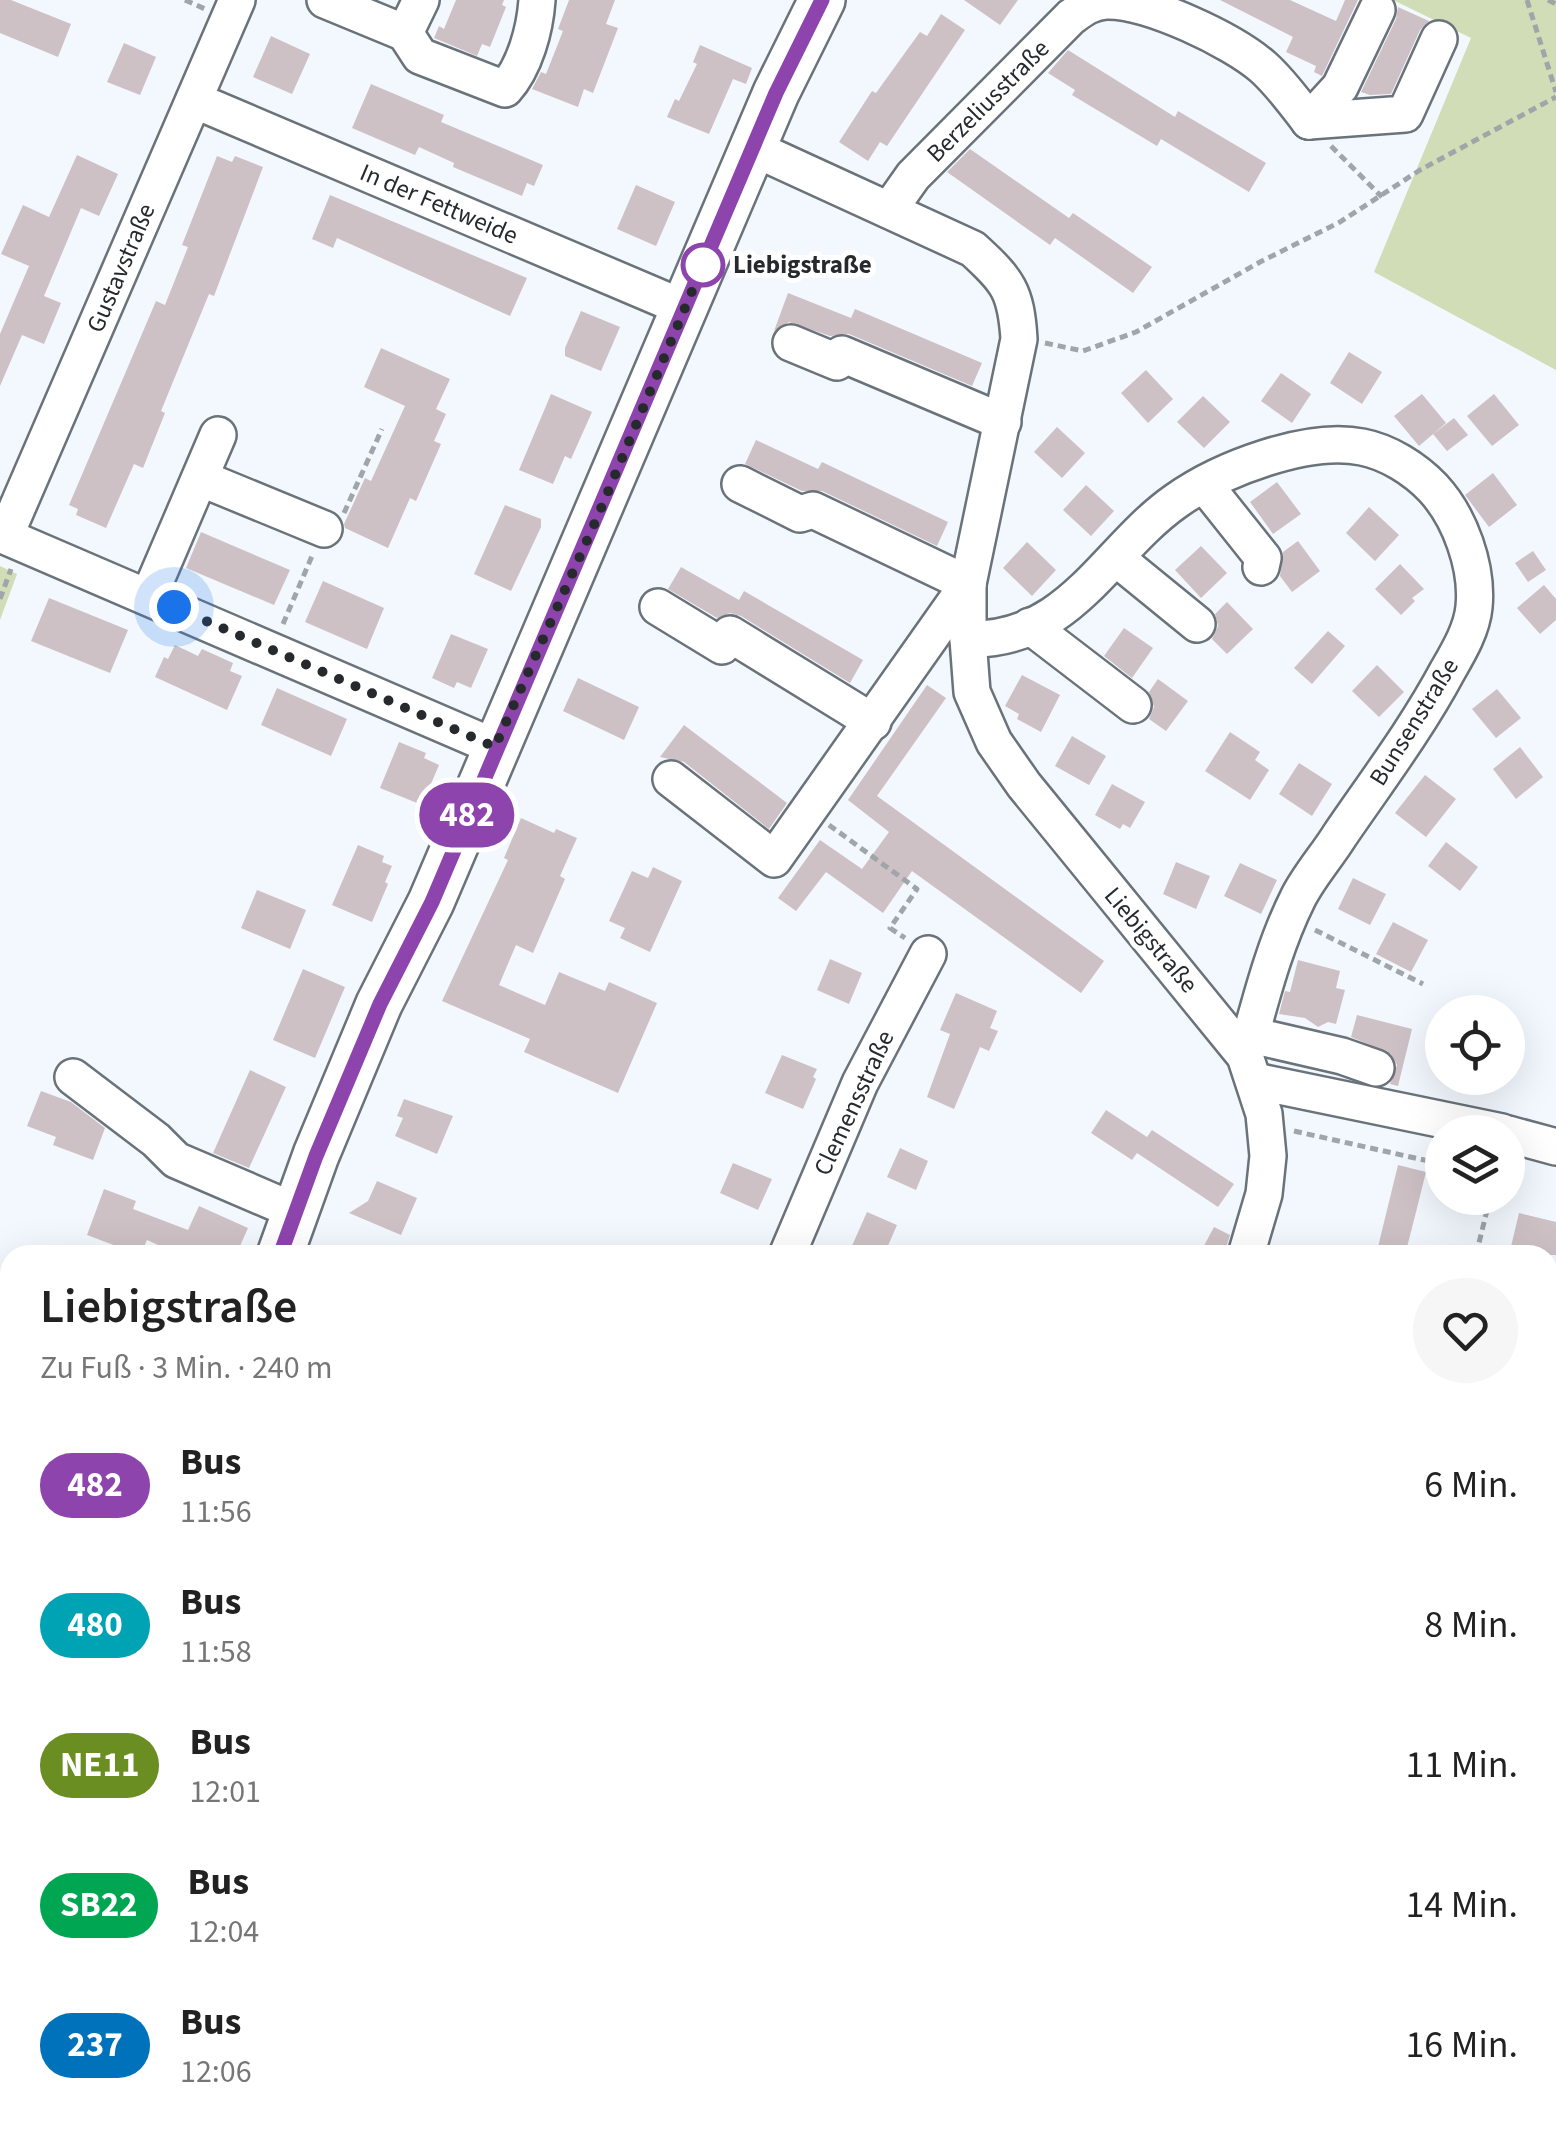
<!DOCTYPE html>
<html lang="de">
<meta charset="utf-8">
<style>
:root{--surface:#fff;--page:#f6f6f6;--text:#222;--muted:#767676}
body{margin:0;font-family:"Source Sans 3",sans-serif;background:var(--page);color:var(--text);height:100vh;display:flex;flex-direction:column;font-size:38px;white-space:nowrap}
*{box-sizing:border-box;margin:0}
p{font-size:32px;color:var(--muted)}
.icon{flex:none;width:55px;height:55px;fill:none;stroke:currentColor;stroke-width:2;stroke-linecap:round;stroke-linejoin:round}
.map{position:relative;flex:1;overflow:hidden}
.sheet{position:absolute;left:0px;top:1245px;width:1558px;height:890px;display:flex;flex-direction:column;background:var(--surface);border-radius:30px 30px 0 0;box-shadow:0 10px 40px #0002}
.sheet>*{flex:none}
.badge{padding:0 20px;border-radius:32px;font-size:35px;line-height:65px}
.controls{position:absolute;left:1425px;top:995px;display:grid;gap:20px}
.controls a{display:grid;place-items:center;width:100px;height:100px;border-radius:50%;background:var(--surface);box-shadow:0 10px 40px #0002;font-size:50px}
.you{position:absolute;width:50px;height:50px;margin:-25px;border:8px solid #fff;border-radius:50%;background:#1a73e8;box-shadow:0 0 0 15px #1a73e833}
.map>.badge{position:absolute;translate:-50% -50%;box-shadow:0 0 0 5px #fff}
.round{display:grid;place-items:center;flex:none;width:105px;height:105px;border-radius:52px;background:var(--page)}
.headline{display:flex;align-items:center;justify-content:space-between;height:170px;padding:0 40px}
h1{font-size:48px;font-weight:600;line-height:75px}
ul{padding:0;list-style:none}
li{display:flex;align-items:center;gap:30px;height:140px;padding:0 40px}
li div{flex:1}
li b{display:block;font-size:38px}
li em{font-style:normal}
li .badge{min-width:110px;font-weight:700;text-align:center}
.map>svg:first-child{display:block}
</style>
<div class="map">
<svg width="1556" height="2135" viewBox="0 0 1556 2135">
<rect width="100%" height="100%" fill="#f2f8fe"/>
<g fill="#d1ddb6">
<path d="M 1393,0 L 1556,0 L 1556,370 L 1374,272 L 1471,38 Z"/>
<path d="M 0,566 L 17,574 L 0,620 Z"/>
</g>
<g fill="none" stroke-linecap="round" stroke-linejoin="round">
<path stroke="#a3e3e9" stroke-width="8" d="M 979,2125 L 1002,2135"/>
</g>
<g fill="#cec1c5">
<path d="M 0,0 L 11,0 L 71,24 L 58,57 L 0,33 Z"/>
<path d="M 456,0 L 504,0 L 502,5 L 506,7 L 490,47 L 482,44 L 477,56 L 434,38 L 439,26 L 444,29 Z"/>
<path d="M 569,0 L 615,0 L 606,24 L 618,28 L 593,93 L 584,89 L 578,107 L 532,89 L 541,72 L 546,74 L 563,31 L 558,29 Z"/>
<path d="M 964,0 L 1018,0 L 1000,25 Z"/>
<path d="M 1220,0 L 1290,0 L 1336,21 L 1345,0 L 1358,0 L 1322,76 L 1314,72 L 1316,66 L 1286,52 L 1293,37 Z"/>
<path d="M 1398,7 L 1429,21 L 1420,30 L 1391,94 L 1370,95 L 1361,92 L 1396,19 Z"/>
<path d="M 941,14 L 965,30 L 887,146 L 880,142 L 868,161 L 839,142 L 872,91 L 876,93 L 920,32 L 927,36 Z"/>
<path d="M 271,36 L 310,54 L 292,94 L 253,77 Z"/>
<path d="M 124,43 L 156,57 L 140,95 L 107,82 Z"/>
<path d="M 700,45 L 752,68 L 746,84 L 733,79 L 709,134 L 667,117 L 675,99 L 679,101 L 697,64 L 693,62 Z"/>
<path d="M 1068,50 L 1175,117 L 1178,111 L 1266,163 L 1249,192 L 1161,139 L 1157,146 L 1072,95 L 1075,90 L 1048,73 Z"/>
<path d="M 371,84 L 444,115 L 441,122 L 543,165 L 534,186 L 527,183 L 522,196 L 453,167 L 454,163 L 419,147 L 415,155 L 352,128 Z"/>
<path d="M 970,149 L 1069,218 L 1073,213 L 1152,267 L 1133,293 L 1055,238 L 1050,245 L 947,172 Z"/>
<path d="M 77,155 L 118,174 L 99,216 L 81,208 L 44,296 L 61,303 L 44,344 L 22,335 L 0,386 L 0,334 L 29,266 L 1,254 L 23,205 L 49,217 Z"/>
<path d="M 217,156 L 232,162 L 235,156 L 263,167 L 214,296 L 209,294 L 161,411 L 165,413 L 143,468 L 134,464 L 106,528 L 76,515 L 78,509 L 69,505 L 156,301 L 165,305 L 188,247 L 182,245 Z"/>
<path d="M 636,185 L 675,202 L 656,246 L 617,229 Z"/>
<path d="M 330,195 L 527,278 L 510,316 L 337,238 L 333,248 L 312,239 Z"/>
<path d="M 788,293 L 851,318 L 855,309 L 982,363 L 972,386 L 849,334 L 830,336 L 789,322 L 774,331 Z"/>
<path d="M 581,311 L 620,327 L 601,371 L 565,356 L 565,348 Z"/>
<path d="M 381,348 L 450,379 L 436,409 L 446,414 L 434,441 L 441,444 L 416,501 L 410,498 L 388,548 L 345,528 L 344,524 L 365,478 L 371,481 L 405,406 L 364,387 Z"/>
<path d="M 1349,352 L 1382,372 L 1362,404 L 1330,383 Z"/>
<path d="M 1146,370 L 1173,399 L 1148,423 L 1121,393 Z"/>
<path d="M 1281,373 L 1311,394 L 1292,423 L 1261,401 Z"/>
<path d="M 551,394 L 592,412 L 571,459 L 565,456 L 553,484 L 519,470 Z"/>
<path d="M 1422,394 L 1446,423 L 1419,446 L 1394,416 Z"/>
<path d="M 1494,394 L 1519,425 L 1492,446 L 1467,416 Z"/>
<path d="M 1203,396 L 1230,422 L 1204,448 L 1177,422 Z"/>
<path d="M 1454,418 L 1468,435 L 1447,451 L 1433,434 Z"/>
<path d="M 1057,427 L 1085,453 L 1062,478 L 1034,452 Z"/>
<path d="M 756,440 L 818,469 L 822,462 L 948,522 L 937,546 L 822,491 L 802,491 L 745,464 Z"/>
<path d="M 1493,473 L 1517,505 L 1489,527 L 1465,495 Z"/>
<path d="M 1277,482 L 1301,514 L 1273,534 L 1250,502 Z"/>
<path d="M 1086,485 L 1114,511 L 1091,536 L 1063,510 Z"/>
<path d="M 505,505 L 541,519 L 541,527 L 511,591 L 474,574 Z"/>
<path d="M 1369,507 L 1399,535 L 1375,561 L 1346,533 Z"/>
<path d="M 201,532 L 290,570 L 274,605 L 186,568 Z"/>
<path d="M 1298,541 L 1320,571 L 1292,592 L 1280,576 L 1283,552 Z"/>
<path d="M 1027,542 L 1056,570 L 1032,596 L 1003,568 Z"/>
<path d="M 1201,546 L 1227,573 L 1201,598 L 1175,570 Z"/>
<path d="M 1533,551 L 1546,570 L 1528,582 L 1515,563 Z"/>
<path d="M 1400,564 L 1424,589 L 1412,598 L 1415,601 L 1401,615 L 1375,589 Z"/>
<path d="M 681,567 L 739,600 L 744,591 L 863,660 L 850,683 L 741,616 L 730,613 L 717,618 L 668,589 Z"/>
<path d="M 323,581 L 384,608 L 367,649 L 305,622 Z"/>
<path d="M 1544,585 L 1556,599 L 1556,620 L 1540,634 L 1517,608 Z"/>
<path d="M 49,598 L 128,630 L 110,673 L 31,641 Z"/>
<path d="M 1227,602 L 1253,629 L 1227,654 L 1212,639 L 1218,626 L 1215,614 Z"/>
<path d="M 1124,628 L 1153,648 L 1132,678 L 1104,656 Z"/>
<path d="M 1328,631 L 1345,646 L 1312,684 L 1294,668 Z"/>
<path d="M 451,634 L 488,649 L 471,688 L 457,682 L 454,688 L 432,678 Z"/>
<path d="M 175,645 L 198,656 L 202,649 L 233,663 L 230,671 L 242,676 L 227,710 L 155,677 L 164,657 L 168,659 Z"/>
<path d="M 1377,665 L 1404,692 L 1379,717 L 1352,691 Z"/>
<path d="M 1022,675 L 1060,695 L 1041,732 L 1017,719 L 1019,714 L 1005,706 Z"/>
<path d="M 578,678 L 639,707 L 624,740 L 563,711 Z"/>
<path d="M 1158,679 L 1188,701 L 1166,731 L 1149,719 L 1154,707 L 1149,692 Z"/>
<path d="M 927,685 L 946,698 L 877,796 L 1104,961 L 1081,993 L 912,871 L 883,913 L 826,872 L 796,911 L 778,898 L 820,840 L 862,869 L 889,832 L 848,800 Z"/>
<path d="M 277,688 L 347,719 L 331,756 L 261,725 Z"/>
<path d="M 1497,689 L 1521,718 L 1496,738 L 1472,709 Z"/>
<path d="M 684,725 L 787,803 L 769,829 L 684,762 L 660,757 Z"/>
<path d="M 1230,732 L 1260,752 L 1255,760 L 1269,770 L 1250,800 L 1205,771 Z"/>
<path d="M 1072,736 L 1106,756 L 1089,785 L 1055,766 Z"/>
<path d="M 399,742 L 426,753 L 424,758 L 439,765 L 422,805 L 380,788 Z"/>
<path d="M 1520,747 L 1543,777 L 1516,799 L 1493,769 Z"/>
<path d="M 1299,763 L 1332,784 L 1312,816 L 1279,794 Z"/>
<path d="M 1425,775 L 1456,799 L 1426,837 L 1395,813 Z"/>
<path d="M 1112,784 L 1145,802 L 1130,828 L 1123,824 L 1120,829 L 1095,815 Z"/>
<path d="M 521,818 L 554,833 L 556,829 L 577,838 L 560,876 L 565,879 L 533,953 L 516,945 L 499,985 L 545,1005 L 559,972 L 605,991 L 609,982 L 657,1003 L 618,1093 L 524,1052 L 530,1039 L 442,1001 L 508,860 L 504,858 Z"/>
<path d="M 1446,842 L 1478,867 L 1460,891 L 1428,866 Z"/>
<path d="M 358,845 L 384,856 L 382,862 L 392,866 L 385,882 L 388,884 L 372,922 L 332,905 Z"/>
<path d="M 1176,862 L 1210,876 L 1196,909 L 1163,894 Z"/>
<path d="M 1240,863 L 1277,880 L 1261,914 L 1224,896 Z"/>
<path d="M 653,867 L 682,881 L 650,952 L 620,938 L 625,928 L 609,921 L 632,871 L 648,878 Z"/>
<path d="M 1353,878 L 1386,894 L 1370,925 L 1338,909 Z"/>
<path d="M 257,890 L 306,910 L 290,949 L 241,928 Z"/>
<path d="M 1393,922 L 1428,940 L 1411,972 L 1376,954 Z"/>
<path d="M 830,959 L 862,973 L 849,1004 L 817,990 Z"/>
<path d="M 1298,960 L 1340,971 L 1336,988 L 1345,990 L 1336,1024 L 1328,1022 L 1318,1027 L 1305,1018 L 1279,1014 L 1285,991 L 1290,992 Z"/>
<path d="M 303,969 L 345,987 L 315,1058 L 273,1040 Z"/>
<path d="M 956,993 L 997,1011 L 990,1028 L 998,1031 L 989,1051 L 980,1047 L 954,1109 L 927,1097 L 950,1034 L 940,1030 Z"/>
<path d="M 1357,1015 L 1412,1029 L 1398,1086 L 1390,1084 L 1397,1065 L 1391,1054 L 1351,1037 Z"/>
<path d="M 782,1055 L 817,1069 L 813,1077 L 816,1079 L 803,1109 L 765,1093 Z"/>
<path d="M 250,1070 L 286,1087 L 249,1168 L 213,1153 Z"/>
<path d="M 41,1091 L 71,1102 L 105,1128 L 93,1160 L 53,1145 L 56,1137 L 27,1126 Z"/>
<path d="M 404,1099 L 453,1116 L 437,1154 L 395,1136 L 403,1118 L 397,1116 Z"/>
<path d="M 1106,1110 L 1147,1137 L 1152,1130 L 1234,1184 L 1218,1207 L 1137,1153 L 1132,1160 L 1091,1133 Z"/>
<path d="M 900,1148 L 928,1161 L 916,1190 L 887,1177 Z"/>
<path d="M 733,1163 L 772,1179 L 758,1210 L 720,1193 Z"/>
<path d="M 1398,1165 L 1426,1172 L 1415,1216 L 1405,1255 L 1376,1255 Z"/>
<path d="M 377,1181 L 417,1198 L 401,1235 L 349,1213 L 368,1201 Z"/>
<path d="M 104,1189 L 136,1201 L 133,1209 L 188,1230 L 199,1206 L 248,1228 L 236,1255 L 180,1255 L 147,1240 L 140,1255 L 87,1235 Z"/>
<path d="M 867,1212 L 897,1225 L 884,1255 L 866,1255 L 851,1248 Z"/>
<path d="M 1519,1213 L 1556,1222 L 1556,1255 L 1509,1255 Z"/>
<path d="M 1214,1227 L 1230,1235 L 1225,1251 L 1223,1255 L 1199,1255 Z"/>
</g>
<g fill="none" stroke-linecap="round" stroke-linejoin="round">
<g stroke="#6a727a" stroke-width="40">
<g id="minor">
<path d="M 325,0 L 405,33 L 421,0"/>
<path d="M 405,33 L 420,56 L 505,89 C 525,67 535,29 537,0"/>
<path d="M 194,100 L 684,308"/>
<path d="M 1309,121 L 1405,114 L 1439,39"/>
<path d="M 1309,121 L 1340,87 L 1377,10"/>
<path d="M 753,148 L 973,249 C 1008,281 1016,291 1019,339 L 968,584 L 968,639 L 972,692 L 994,742 L 1024,785 L 1245,1056 L 1264,1114 L 1268,1156 L 1264,1194 L 1246,1255"/>
<path d="M 889,210 L 913,176 L 1071,17 C 1082,9 1091,2 1106,1 C 1148,0 1232,40 1263,67 C 1281,83 1295,103 1309,121"/>
<path d="M 791,343 L 837,362 L 842,354 L 1003,422"/>
<path d="M 200,478 L 324,529"/>
<path d="M 740,484 L 800,514 L 813,510 L 968,584"/>
<path d="M 1204,484 L 1263,558 L 1261,567"/>
<path d="M 0,534 L 495,747"/>
<path d="M 5,536 L 237,0"/>
<path d="M 1116,558 L 1197,624"/>
<path d="M 149,596 L 218,435"/>
<path d="M 658,607 L 722,646 L 730,634 L 873,722"/>
<path d="M 1030,626 L 1133,705"/>
<path d="M 968,639 C 1070,642 1106,550 1176,501 C 1221,469 1308,436 1362,447 C 1388,452 1415,469 1433,488 C 1460,517 1478,567 1474,607 C 1472,629 1459,651 1448,670 C 1417,728 1377,781 1340,835 C 1327,856 1309,876 1298,898 C 1273,948 1260,1003 1245,1056"/>
<path d="M 671,779 L 774,859 L 968,584"/>
<path d="M 1251,1035 L 1342,1056 L 1376,1068"/>
<path d="M 73,1077 L 156,1140 L 176,1160 L 297,1212"/>
<path d="M 1255,1081 L 1502,1132"/>
<path d="M 1508,1134 L 1556,1147"/>
<path d="M 787,1255 L 860,1083 L 928,954"/>
<path d="M 1548,1635 L 1556,1638"/>
<path d="M 0,1696 L 10,1701"/>
<path d="M 0,2058 L 10,2055"/>
<path d="M 1035,2125 L 1060,2135"/>
<path d="M 400,2135 L 405,2125"/>
<path d="M 581,2135 L 585,2125"/>
<path d="M 905,2135 L 910,2125"/>
<path d="M 1348,2135 L 1352,2125"/>
</g>
</g>
<g stroke="#6a727a" stroke-width="50">
<g id="major">
<path d="M 280,1255 L 316,1155 L 379,1004 L 431,902 L 776,93 L 822,0"/>
<path d="M 0,1902 L 10,1876"/>
</g>
</g>
<g stroke="#a0a5aa" stroke-width="5" stroke-dasharray="8 5" stroke-linecap="butt">
<path d="M 185,0 L 205,9"/>
<path d="M 1527,0 L 1556,92"/>
<path d="M 1548,0 L 1556,4"/>
<path d="M 1331,146 L 1382,197"/>
<path d="M 1045,343 L 1083,351 L 1136,332 L 1260,262 L 1340,222 L 1420,170 L 1556,97"/>
<path d="M 344,513 L 382,429"/>
<path d="M 0,599 L 11,569"/>
<path d="M 283,624 L 312,556"/>
<path d="M 829,825 L 917,889 L 890,928 L 905,938"/>
<path d="M 1315,930 L 1423,984"/>
<path d="M 1294,1131 L 1442,1164"/>
<path d="M 1476,1255 L 1490,1198"/>
</g>
<use href="#minor" stroke="#fff" stroke-width="35"/>
<use href="#major" stroke="#fff" stroke-width="45"/>
</g>
<g fill="none" stroke-linecap="round" stroke-linejoin="round">
<g stroke="#fff" stroke-width="22">
<path id="line" d="M 280,1255 L 316,1156 L 380,1004 L 432,902 L 776,93 L 822,0"/>
</g>
<use href="#line" stroke="#8e44ad" stroke-width="15"/>
<path stroke="#272a2d" stroke-width="10" stroke-dasharray="0 18" d="M 174,607 L 495,747 L 597,518 L 703,265"/>
</g>
<circle fill="#fff" stroke="#8e44ad" stroke-width="5" cx="703" cy="265" r="20"/>
<g text-anchor="middle" dominant-baseline="central" stroke-width="10" stroke-linejoin="round" paint-order="stroke">
<g font-size="25" fill="#272a2d" stroke="#fff">
<text transform="translate(988 101) rotate(-45)">Berzeliusstraße</text>
<text transform="translate(439 204) rotate(23)">In der Fettweide</text>
<text transform="translate(121 268) rotate(-67)">Gustavstraße</text>
<text transform="translate(1414 722) rotate(-58)">Bunsenstraße</text>
<text transform="translate(1151 940) rotate(50)">Liebigstraße</text>
<text transform="translate(854 1103) rotate(-65)">Clemensstraße</text>
</g>
<g font-size="25" font-weight="bold" fill="#272a2d" stroke="#fff" text-anchor="start">
<text x="733" y="265">Liebigstraße</text>
</g>
</g>
</svg>
<div class="controls">
<a><svg class="icon" aria-label="locate" viewBox="0 0 24 24"><circle cx="12" cy="12" r="6"/><path d="M12 2v4M12 18v4M2 12h4M18 12h4"/></svg></a>
<a><svg class="icon" aria-label="layers" viewBox="0 0 24 24"><path d="M12 4l9 5-9 5-9-5zM3 14l9 5 9-5"/></svg></a>
</div>
<div class="you" style="left:174px;top:607px"></div>
<b class="badge" style="left:467px;top:815px;background:#8e44ad;color:#fff">482</b>
<section class="sheet">
<div class="headline"><div><h1>Liebigstraße</h1><p>Zu Fuß · 3 Min. · 240 m</p></div><a class="round"><svg class="icon" aria-label="heart" viewBox="0 0 24 24"><path d="M12 20l-8-8c-3-5 5-10 8-4 3-6 11-1 8 4z"/></svg></a></div>
<ul>
<li><span class="badge" style="background:#8e44ad;color:#fff">482</span><div><b>Bus</b><p>11:56</p></div><em>6 Min.</em></li>
<li><span class="badge" style="background:#00a3b4;color:#fff">480</span><div><b>Bus</b><p>11:58</p></div><em>8 Min.</em></li>
<li><span class="badge" style="background:#6b8e23;color:#fff">NE11</span><div><b>Bus</b><p>12:01</p></div><em>11 Min.</em></li>
<li><span class="badge" style="background:#00a651;color:#fff">SB22</span><div><b>Bus</b><p>12:04</p></div><em>14 Min.</em></li>
<li><span class="badge" style="background:#0072bc;color:#fff">237</span><div><b>Bus</b><p>12:06</p></div><em>16 Min.</em></li>
</ul>
</section>
</div>
